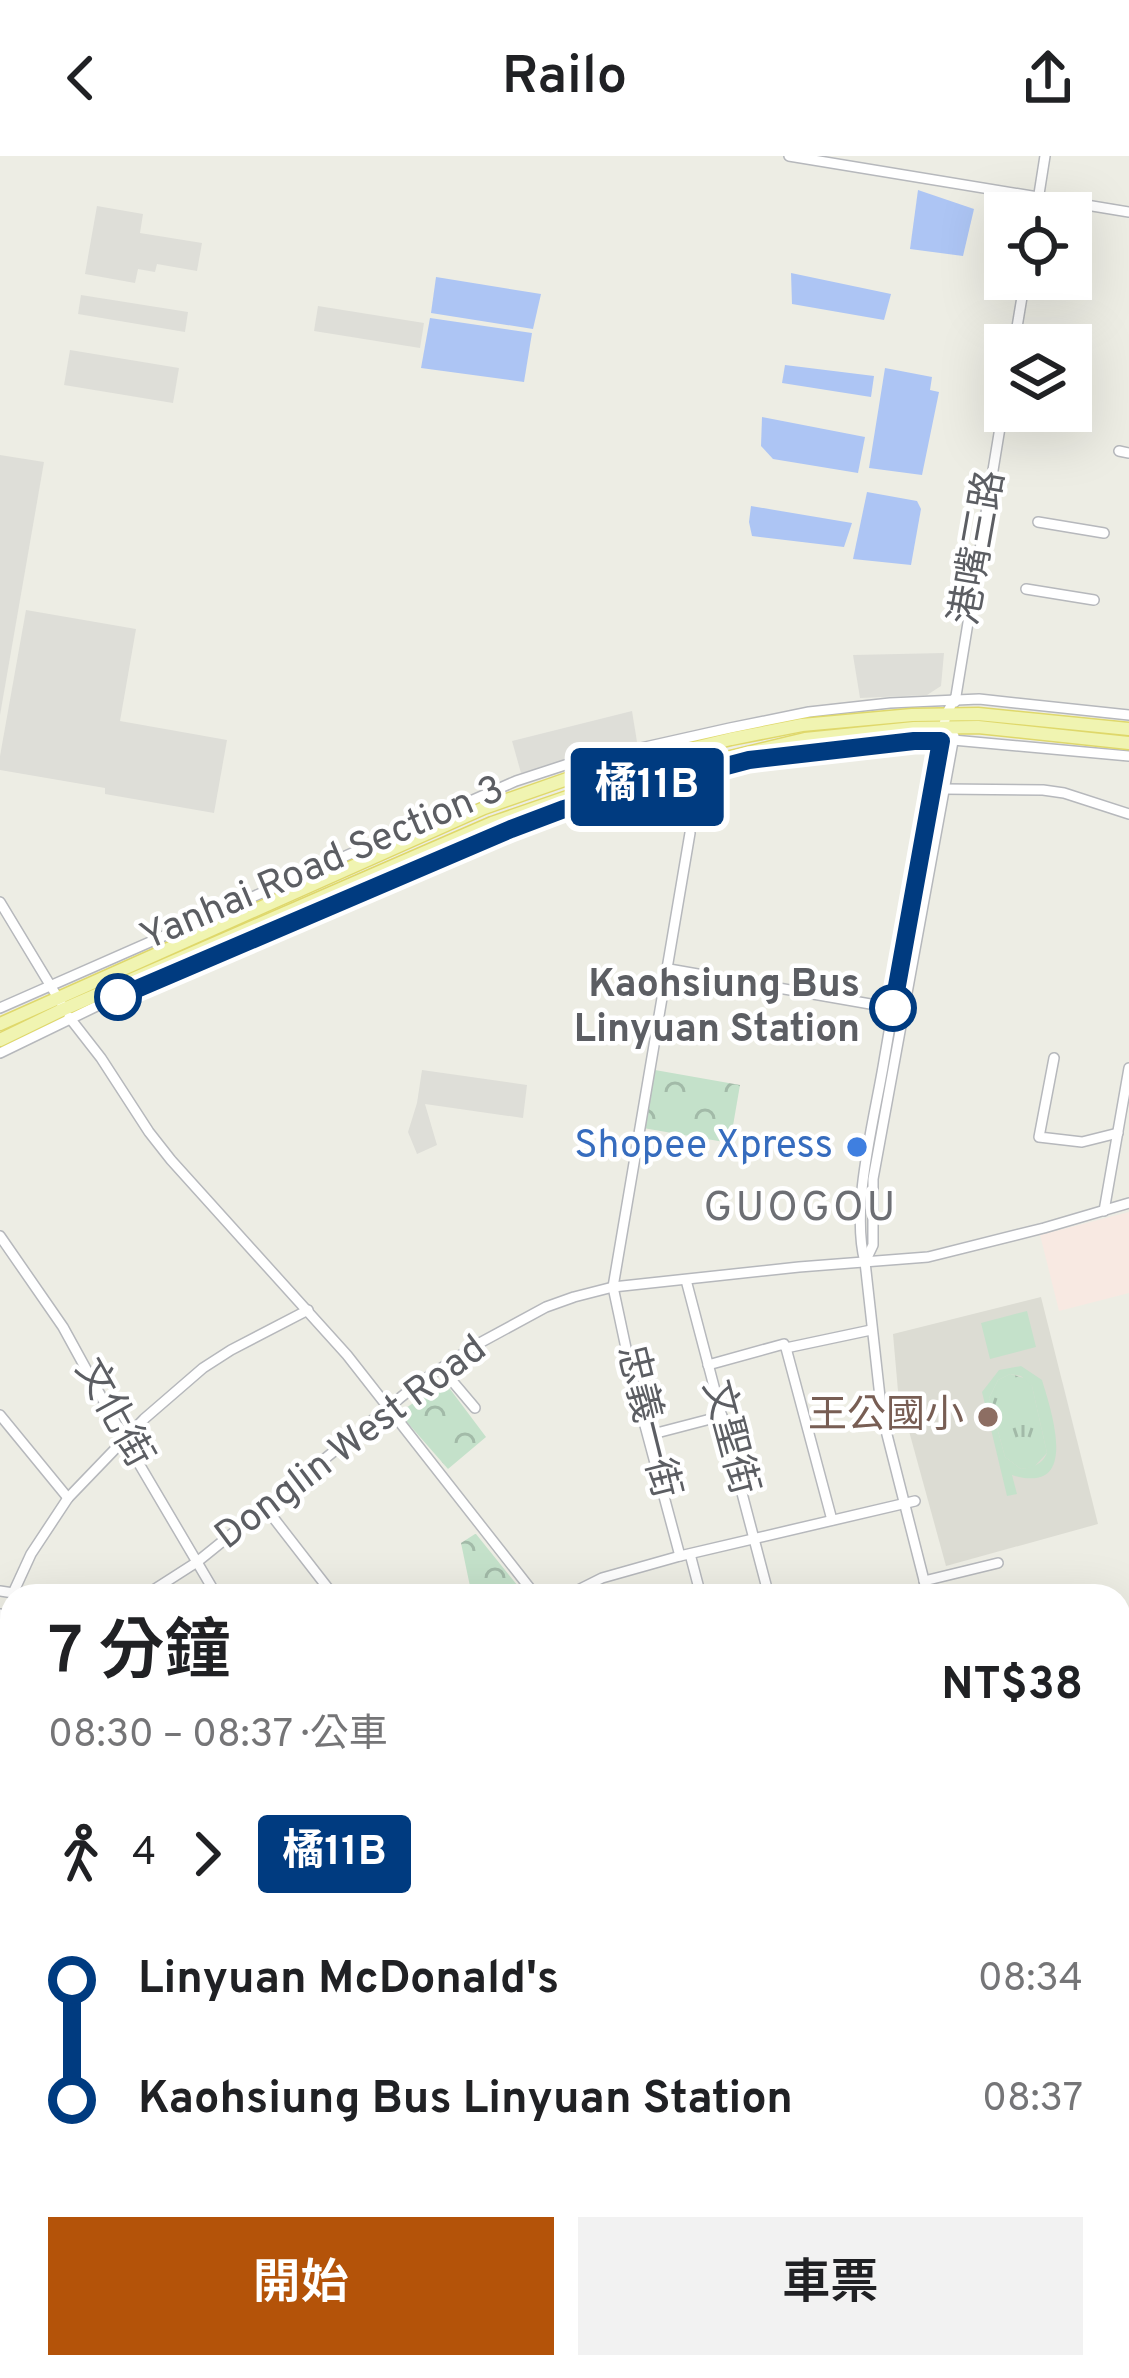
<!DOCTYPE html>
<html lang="zh-TW">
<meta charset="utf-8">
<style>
:root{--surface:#fff;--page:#f2f2f2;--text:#202124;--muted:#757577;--accent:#b45309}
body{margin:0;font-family:Overpass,"Noto Sans TC",sans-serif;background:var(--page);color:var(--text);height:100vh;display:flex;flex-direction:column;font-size:45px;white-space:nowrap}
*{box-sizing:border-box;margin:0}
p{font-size:39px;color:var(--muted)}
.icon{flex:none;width:66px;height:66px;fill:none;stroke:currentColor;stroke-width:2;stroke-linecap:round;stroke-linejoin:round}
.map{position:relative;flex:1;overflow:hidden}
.details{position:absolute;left:0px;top:1428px;width:1131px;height:795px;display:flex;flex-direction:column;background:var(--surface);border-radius:36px 36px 0 0;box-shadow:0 12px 48px #0002}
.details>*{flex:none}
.badge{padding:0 24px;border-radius:9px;font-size:42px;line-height:78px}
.tools{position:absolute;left:984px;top:36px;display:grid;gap:24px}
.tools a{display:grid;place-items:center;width:108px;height:108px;border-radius:0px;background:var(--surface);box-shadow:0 12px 48px #0002;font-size:60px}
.map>.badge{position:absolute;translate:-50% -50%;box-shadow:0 0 0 6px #fff}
.legs{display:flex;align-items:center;gap:18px;height:132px;padding:0 48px;font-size:39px}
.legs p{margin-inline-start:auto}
.summary{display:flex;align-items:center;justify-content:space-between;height:204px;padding:0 48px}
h1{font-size:66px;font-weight:600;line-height:90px}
.primary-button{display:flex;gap:24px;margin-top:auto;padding:24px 48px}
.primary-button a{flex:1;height:138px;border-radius:0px;background:var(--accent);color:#fff;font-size:48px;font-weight:600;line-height:138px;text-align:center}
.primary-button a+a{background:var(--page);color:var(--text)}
ul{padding:0 48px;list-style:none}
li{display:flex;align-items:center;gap:42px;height:120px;font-size:45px}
li i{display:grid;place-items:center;width:18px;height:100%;margin:0 15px;background:currentColor}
li i::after{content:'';width:30px;height:30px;margin:-15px;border:9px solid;border-radius:50%;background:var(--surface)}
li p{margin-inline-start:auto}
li:first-child i{background:linear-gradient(#0000 50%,currentColor 0)}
li:last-child i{background:linear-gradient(currentColor 50%,#0000 0)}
header{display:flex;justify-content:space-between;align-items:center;height:156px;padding:0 48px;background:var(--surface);font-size:54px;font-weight:600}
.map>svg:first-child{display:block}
</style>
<header><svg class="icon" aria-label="back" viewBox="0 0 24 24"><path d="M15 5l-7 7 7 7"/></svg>Railo<svg class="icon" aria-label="share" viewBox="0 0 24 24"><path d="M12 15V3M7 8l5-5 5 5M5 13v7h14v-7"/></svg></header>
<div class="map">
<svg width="1129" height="2222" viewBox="0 0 1129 2222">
<defs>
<pattern id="grass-tufts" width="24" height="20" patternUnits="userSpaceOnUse" patternTransform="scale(3)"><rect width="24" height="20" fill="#c4e1ca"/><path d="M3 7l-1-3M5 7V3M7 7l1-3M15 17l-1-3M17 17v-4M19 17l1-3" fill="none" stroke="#a2baa8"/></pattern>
<pattern id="park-crowns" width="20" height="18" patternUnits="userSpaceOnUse" patternTransform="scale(3)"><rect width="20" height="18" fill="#c4e1ca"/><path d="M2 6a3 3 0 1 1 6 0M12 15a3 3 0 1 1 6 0" fill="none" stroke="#a2baa8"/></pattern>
</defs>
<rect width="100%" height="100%" fill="#edede4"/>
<g fill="#deded8">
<path d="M 97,50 L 143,58 L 140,77 L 202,87 L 197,115 L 157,108 L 155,116 L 138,113 L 135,127 L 85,118 Z"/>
<path d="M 81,139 L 188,156 L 185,176 L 78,158 Z"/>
<path d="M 318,150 L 424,167 L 420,192 L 314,175 Z"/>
<path d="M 70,194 L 179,212 L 173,247 L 64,229 Z"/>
<path d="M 0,299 L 44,306 L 0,559 Z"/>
<path d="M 26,454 L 136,473 L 120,565 L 227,584 L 214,657 L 105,638 L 105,632 L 0,614 L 0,600 Z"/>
<path d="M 944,497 L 941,530 L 927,539 L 860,542 L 853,499 Z"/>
<path d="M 632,555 L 637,586 L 521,617 L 512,585 Z"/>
<path d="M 422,914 L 527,929 L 523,962 L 425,948 L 437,989 L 417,998 L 408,976 L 417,947 Z"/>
</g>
<path fill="#dcdcd3" d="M 1041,1141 L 1098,1368 L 946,1410 L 898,1235 L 893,1178 Z"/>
<path fill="#f8e9e2" d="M 1129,1056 L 1129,1137 L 1059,1155 L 1040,1079 Z"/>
<path fill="url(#grass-tufts)" d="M 1010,1218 L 1027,1223 L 1032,1230 L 1047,1297 L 1034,1311 L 1021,1313 L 1005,1301 L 989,1242 L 998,1224 Z"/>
<g fill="url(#park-crowns)">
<path d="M 655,914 L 740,929 L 730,987 L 643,972 Z"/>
<path d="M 444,1225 L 486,1281 L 448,1313 L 399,1257 Z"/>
<path d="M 475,1378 L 476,1378 L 526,1440 L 472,1440 L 461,1387 Z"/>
</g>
<g fill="#c4e1ca" fill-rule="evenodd">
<path d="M 1027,1155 L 1036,1191 L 990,1203 L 981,1167 Z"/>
<path d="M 1021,1210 L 1042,1224 C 1052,1257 1080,1340 1012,1319 L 1017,1338 L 1007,1340 L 982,1236 L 999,1214 ZM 1010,1218 L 1021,1220 L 1032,1230 L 1047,1297 C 1042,1309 1033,1311 1021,1313 L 1005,1301 L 989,1242 L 998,1224 Z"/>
</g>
<g fill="#adc5f4">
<path d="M 918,34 L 974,53 L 963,100 L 910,93 Z"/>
<path d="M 791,117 L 891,138 L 884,164 L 792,148 Z"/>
<path d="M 436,121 L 541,138 L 533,173 L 431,157 Z"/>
<path d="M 430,162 L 532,177 L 524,226 L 421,212 Z"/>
<path d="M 785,209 L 874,220 L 871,241 L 782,227 Z"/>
<path d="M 885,212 L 932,221 L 930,234 L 939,236 L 922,319 L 869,312 Z"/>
<path d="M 762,261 L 865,281 L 858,317 L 773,303 L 761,290 Z"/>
<path d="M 867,336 L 917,345 L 921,353 L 911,409 L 853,403 Z"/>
<path d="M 751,350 L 852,367 L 844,391 L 752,380 L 749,366 Z"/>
</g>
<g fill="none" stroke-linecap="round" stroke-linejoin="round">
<g stroke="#adc5f4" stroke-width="9">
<path d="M 0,2163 L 6,2167 L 12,2189"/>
<path d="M 18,2211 L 21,2222"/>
</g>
<g stroke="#b6b8bc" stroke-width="12">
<g id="minor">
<path d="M 789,0 L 1129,56"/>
<path d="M 1036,57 L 1045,0"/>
<path d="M 1014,189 L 1025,123"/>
<path d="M 1119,295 L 1129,297"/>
<path d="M 1038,366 L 1104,377"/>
<path d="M 1026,433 L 1094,444"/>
<path d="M 955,546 L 1005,241"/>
<path d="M 944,633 L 1043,634 L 1064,637 L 1129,658"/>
<path d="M 0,746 L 61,847"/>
<path d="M 669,813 L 899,853"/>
<path d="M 0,852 L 516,625 L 565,609 L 730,572 L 809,556 L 890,547 L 979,543 L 1129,559"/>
<path d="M 69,861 L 101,902 L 149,976 L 171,1004 L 347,1199 L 536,1440"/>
<path d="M 0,897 L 99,849 L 511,673 L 561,654 L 749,604 L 914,585 L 953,584 L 1129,600"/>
<path d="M 1054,902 L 1039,981 L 1082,986 L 1118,977"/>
<path d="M 1104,1055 L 1129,912"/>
<path d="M 0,1080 L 63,1171 L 125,1284 L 217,1440"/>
<path d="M 865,1106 L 873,1089 L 873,1023 L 954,580"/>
<path d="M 686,1124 L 769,1440"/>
<path d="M 786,1192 L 871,1174"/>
<path d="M 708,1209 L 784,1188 L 786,1192 L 832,1364"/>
<path d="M 442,1213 L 475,1252"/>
<path d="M 0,1259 L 68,1342"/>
<path d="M 649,1279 L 722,1260"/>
<path d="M 265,1351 L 334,1440"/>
<path d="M 690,1398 L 701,1440"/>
<path d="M 680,1400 L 633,1225 L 613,1131 L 690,677"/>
<path d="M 924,1425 L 998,1407"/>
<path d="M 0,1435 L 33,1440"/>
<path d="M 14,1435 L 31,1398 L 68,1342 L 144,1263 L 203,1212 L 231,1194 L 308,1154"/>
<path d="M 144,1440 L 197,1406 L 416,1229 L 476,1189 L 546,1151 L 574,1141 L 613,1131 L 799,1111 L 928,1101 L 1044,1072 L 1129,1047"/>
<path d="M 566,1440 L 602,1422 L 680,1400 L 915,1345"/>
<path d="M 928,1440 L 882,1259 L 865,1106 C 850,1052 875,961 884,905 C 904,789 923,674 946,559 L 954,543"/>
<path d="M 0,1458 L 12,1475"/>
<path d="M 1119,1639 L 1129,1622"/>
<path d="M 0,1664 L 12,1684"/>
<path d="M 1119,1786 L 1129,1792"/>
<path d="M 0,1879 L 3,1896 L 4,1966"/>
<path d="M 1119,1920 L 1129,1925"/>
<path d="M 1119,1953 L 1129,1931"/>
<path d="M 1119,1989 L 1129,1994"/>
<path d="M 320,2211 L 322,2222"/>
<path d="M 395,2211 L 395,2222"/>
<path d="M 542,2211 L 544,2222"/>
<path d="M 584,2222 L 631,2211"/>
<path d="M 821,2222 L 823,2211"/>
</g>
</g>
<g stroke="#dfd86b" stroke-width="15">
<g id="major">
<path d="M 0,868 L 484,652 L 570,622 L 731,583 L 802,569 L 912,559 L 978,558 L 1129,573"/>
<path d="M 0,884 L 64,853 L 492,667 L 573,639 L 805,583 L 914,572 L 978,571 L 1129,587"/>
<path d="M 0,2023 L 12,2045"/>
<path d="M 0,2061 L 12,2083"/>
<path d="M 81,2211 L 87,2222"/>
<path d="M 107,2211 L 114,2222"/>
</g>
</g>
<use href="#minor" stroke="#fff" stroke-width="9"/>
<use href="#major" stroke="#f0f4b1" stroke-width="12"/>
</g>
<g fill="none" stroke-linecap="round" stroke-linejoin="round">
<g stroke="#fff" stroke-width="27">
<path id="line-1" d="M 118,841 L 511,673 L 564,653 L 749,604 L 914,585 L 941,585 L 893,852"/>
</g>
<use href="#line-1" stroke="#003b80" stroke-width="18"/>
</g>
<g fill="#fff" stroke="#003b80" stroke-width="6">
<circle cx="118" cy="841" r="21"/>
<circle cx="893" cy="852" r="21"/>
</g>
<circle fill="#3f7fe0" stroke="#fff" stroke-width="4.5" cx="857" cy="991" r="12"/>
<circle fill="#8d6e63" stroke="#fff" stroke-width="4.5" cx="988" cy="1261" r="12"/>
<g text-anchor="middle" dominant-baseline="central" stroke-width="9" stroke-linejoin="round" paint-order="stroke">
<g font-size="39" fill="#5c5e63" stroke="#fff">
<text transform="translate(980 392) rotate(-80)">港嘴三路</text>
<text transform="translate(323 709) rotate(-23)">Yanhai Road Section 3</text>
<text transform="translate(112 1258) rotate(61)">文化街</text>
<text transform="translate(646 1266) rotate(76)">忠義一街</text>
<text transform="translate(728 1282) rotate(75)">文聖街</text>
<text transform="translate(352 1288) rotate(-37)">Donglin West Road</text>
</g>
<g font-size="39" font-weight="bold" fill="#5c5e63" stroke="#fff" text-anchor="end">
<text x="860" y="830">Kaohsiung Bus<tspan x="860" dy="45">Linyuan Station</tspan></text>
</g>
<g font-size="39" fill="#366cbe" stroke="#fff" text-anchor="end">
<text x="833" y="991">Shopee Xpress</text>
</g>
<g font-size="39" fill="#785e54" stroke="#fff" text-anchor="end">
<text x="964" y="1261">王公國小</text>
</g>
<g font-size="42" letter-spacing="3" fill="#6d6f74" stroke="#fff">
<text x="801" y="1053">GUOGOU</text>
</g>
</g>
</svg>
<div class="tools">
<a><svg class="icon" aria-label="locate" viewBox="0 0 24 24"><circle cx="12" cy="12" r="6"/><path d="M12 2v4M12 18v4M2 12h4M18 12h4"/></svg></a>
<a><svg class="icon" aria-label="layers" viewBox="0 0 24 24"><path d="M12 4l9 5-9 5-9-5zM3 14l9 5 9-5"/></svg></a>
</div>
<b class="badge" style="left:647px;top:631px;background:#003b80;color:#fff">橘11B</b>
<section class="details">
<div class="summary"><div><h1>7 分鐘</h1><p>08:30 – 08:37 · 公車</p></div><b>NT$38</b></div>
<div class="legs"><svg class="icon" aria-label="walk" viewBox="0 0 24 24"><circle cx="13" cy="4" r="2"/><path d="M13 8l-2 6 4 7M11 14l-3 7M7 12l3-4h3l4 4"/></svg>4<svg class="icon" aria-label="forward" viewBox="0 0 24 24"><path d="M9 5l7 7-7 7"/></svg><b class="badge" style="background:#003b80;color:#fff">橘11B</b></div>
<ul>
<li><i style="color:#003b80"></i><b>Linyuan McDonald's</b><p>08:34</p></li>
<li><i style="color:#003b80"></i><b>Kaohsiung Bus Linyuan Station</b><p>08:37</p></li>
</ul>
<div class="primary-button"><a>開始</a><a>車票</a></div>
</section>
</div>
